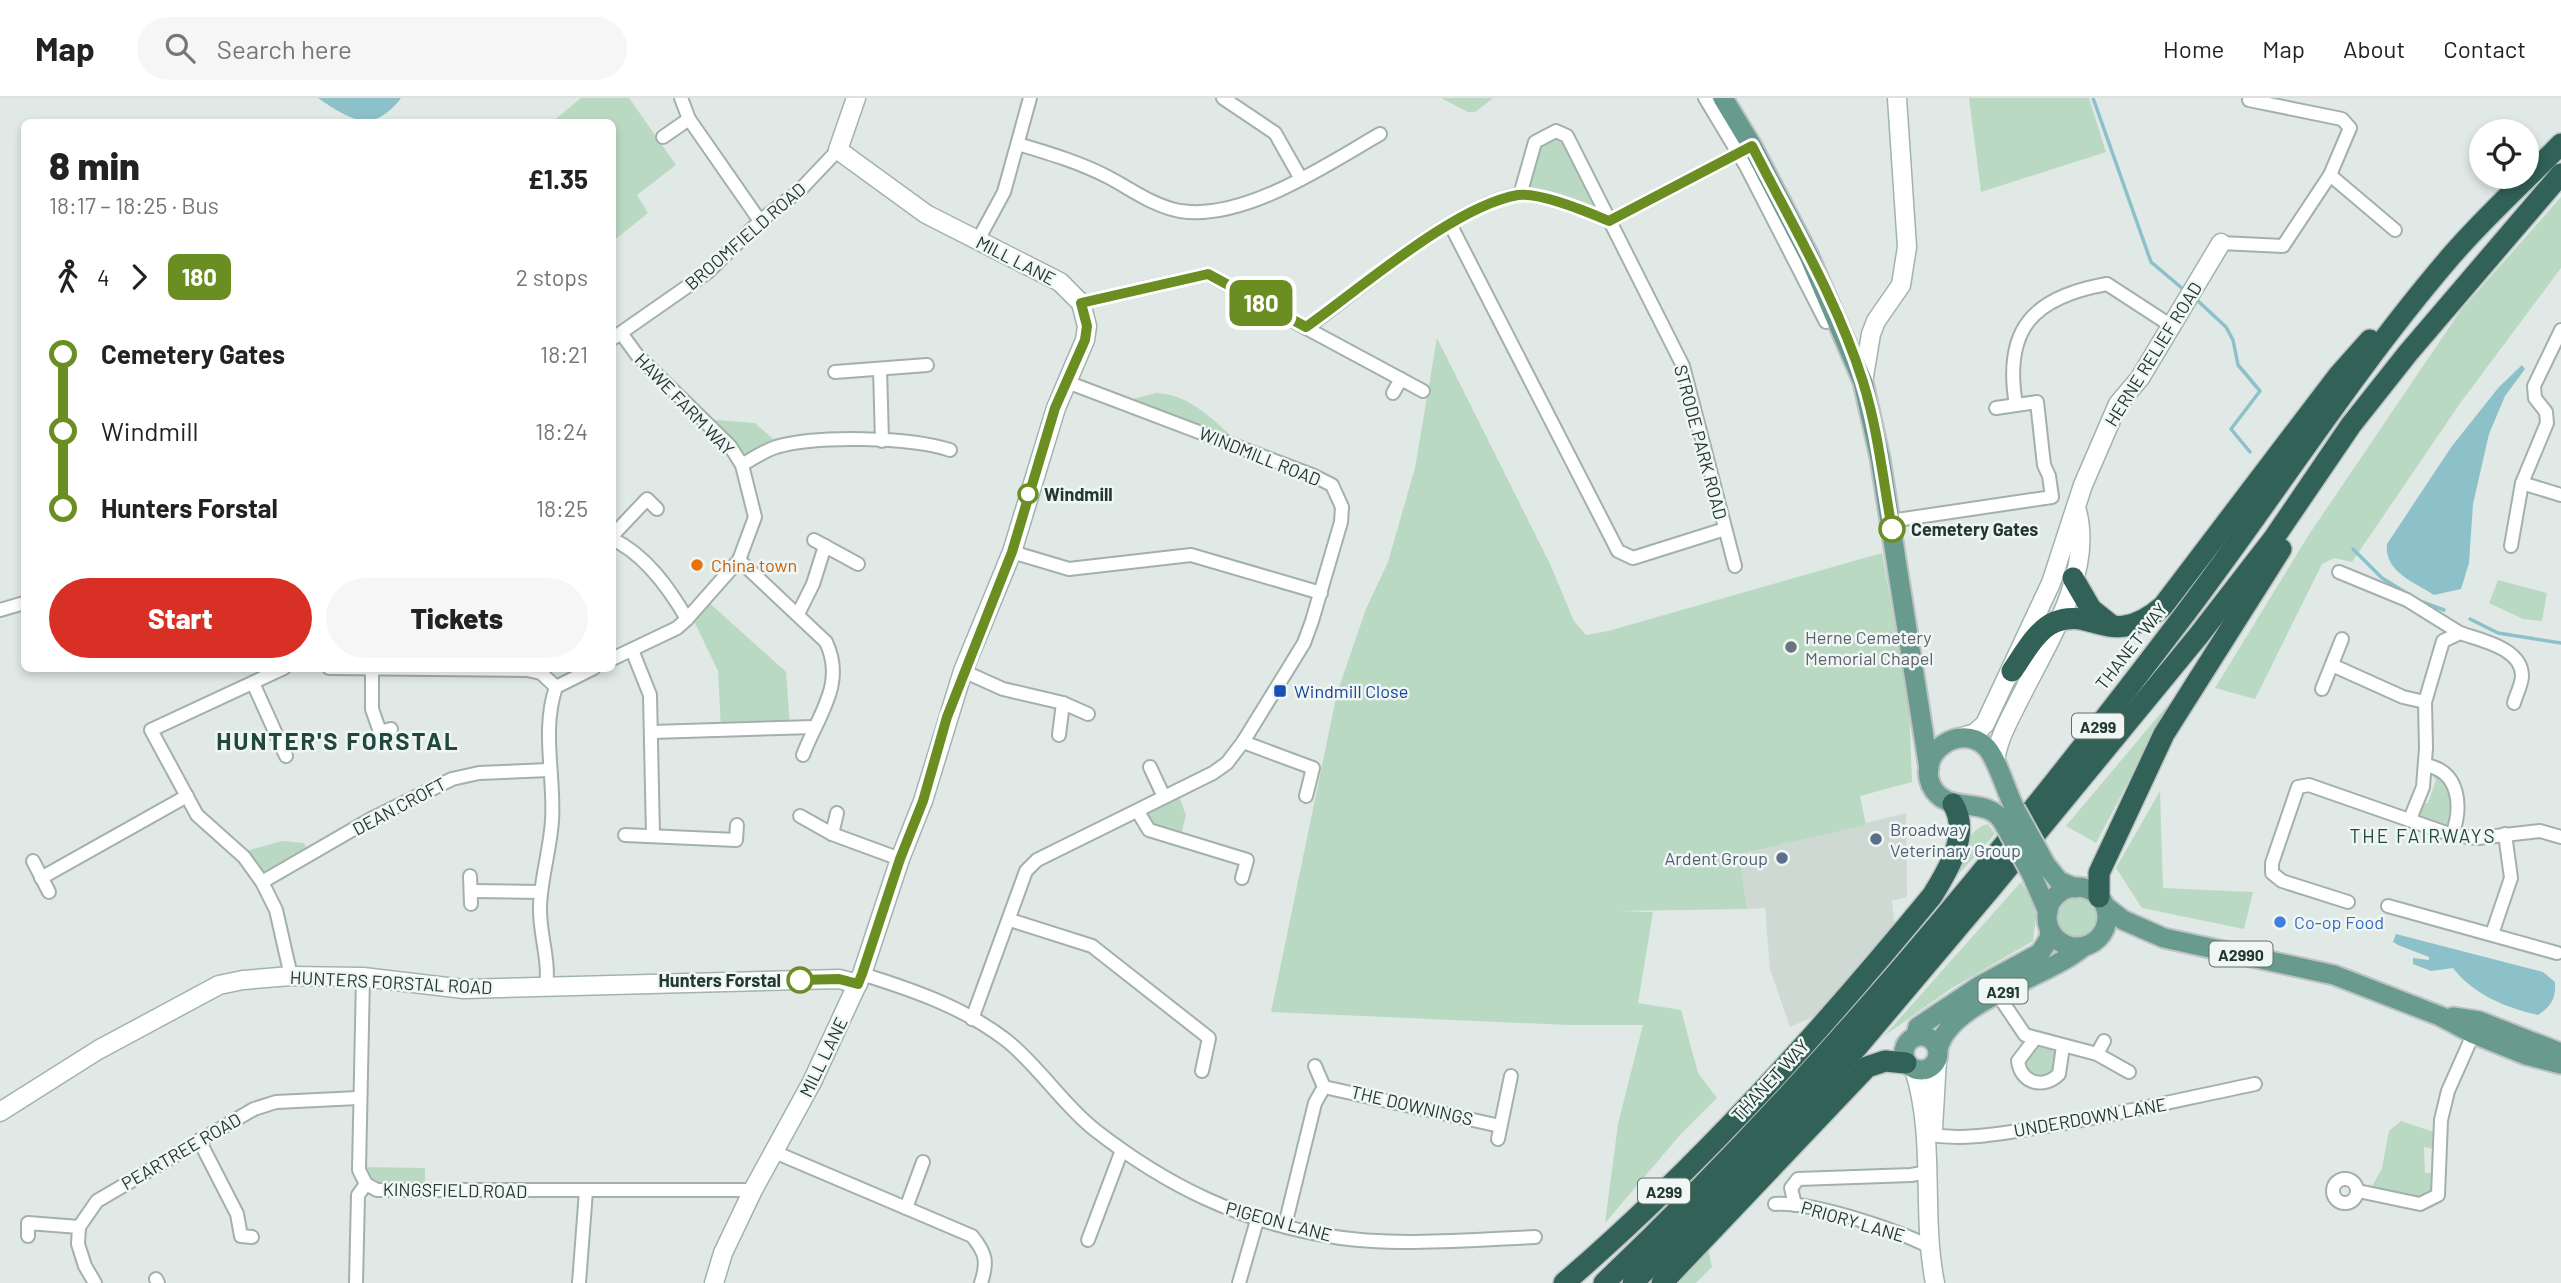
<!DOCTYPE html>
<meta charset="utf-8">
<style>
:root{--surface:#fff;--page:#f6f6f6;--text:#222;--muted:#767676;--line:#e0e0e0;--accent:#d93025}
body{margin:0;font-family:Barlow,sans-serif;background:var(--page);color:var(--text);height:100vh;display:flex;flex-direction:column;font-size:26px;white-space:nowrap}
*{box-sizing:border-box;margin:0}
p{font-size:23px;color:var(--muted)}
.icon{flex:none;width:38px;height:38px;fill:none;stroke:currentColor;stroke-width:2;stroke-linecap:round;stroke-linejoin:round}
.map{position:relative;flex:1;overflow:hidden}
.sheet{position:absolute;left:21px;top:21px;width:595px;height:553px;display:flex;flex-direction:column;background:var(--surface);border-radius:10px;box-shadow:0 4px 10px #0003}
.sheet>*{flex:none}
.badge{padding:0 14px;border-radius:10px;font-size:24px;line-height:46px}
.buttons{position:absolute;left:2469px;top:21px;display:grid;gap:14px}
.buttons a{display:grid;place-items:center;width:70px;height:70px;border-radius:50%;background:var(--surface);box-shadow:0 4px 10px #0003;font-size:35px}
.map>.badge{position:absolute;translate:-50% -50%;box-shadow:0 0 0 4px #fff}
.legs{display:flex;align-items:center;gap:10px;height:77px;padding:0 28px;font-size:23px}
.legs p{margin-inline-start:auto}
.headline{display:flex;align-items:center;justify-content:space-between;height:119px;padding:0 28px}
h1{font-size:38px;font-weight:800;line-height:52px}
.action{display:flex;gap:14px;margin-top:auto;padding:14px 28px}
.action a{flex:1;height:80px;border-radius:42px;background:var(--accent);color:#fff;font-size:28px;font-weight:800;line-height:80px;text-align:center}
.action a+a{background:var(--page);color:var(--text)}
ul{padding:0 28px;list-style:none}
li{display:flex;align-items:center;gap:24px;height:77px;font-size:26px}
li i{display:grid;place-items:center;width:10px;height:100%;margin:0 9px;background:currentColor}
li i::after{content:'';width:18px;height:18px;margin:-9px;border:5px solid;border-radius:50%;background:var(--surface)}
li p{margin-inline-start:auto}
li:first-child i{background:linear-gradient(#0000 50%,currentColor 0)}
li:last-child i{background:linear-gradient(currentColor 50%,#0000 0)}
header{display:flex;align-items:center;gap:42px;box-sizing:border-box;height:98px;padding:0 35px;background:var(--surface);border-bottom:2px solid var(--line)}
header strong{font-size:33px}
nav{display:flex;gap:38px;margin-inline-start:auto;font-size:24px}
.search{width:490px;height:63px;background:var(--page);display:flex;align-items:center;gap:18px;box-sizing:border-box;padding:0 24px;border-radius:38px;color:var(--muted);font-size:26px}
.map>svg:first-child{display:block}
</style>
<header>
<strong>Map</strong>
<div class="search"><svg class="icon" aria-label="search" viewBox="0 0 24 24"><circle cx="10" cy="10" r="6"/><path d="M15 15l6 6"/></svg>Search here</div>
<nav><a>Home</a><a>Map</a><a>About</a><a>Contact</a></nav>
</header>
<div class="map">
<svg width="2561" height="1185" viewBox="0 0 2561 1185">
<rect width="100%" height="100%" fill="#e0e9e5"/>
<path fill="#ced9d4" d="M 1906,715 L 1907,799 L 1892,803 L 1895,831 L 1813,919 L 1790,929 L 1770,871 L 1765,810 L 1747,811 L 1739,756 Z"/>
<g fill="#bad9c3">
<path d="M 581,0 L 629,0 L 676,67 L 637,97 L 648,115 L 613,143 L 612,24 L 552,24 Z"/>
<path d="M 1441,0 L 1493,0 L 1475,14 L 1468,14 Z"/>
<path d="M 1969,0 L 2089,0 L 2106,54 L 1981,94 Z"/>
<path d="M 1544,37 L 1567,38 L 1609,123 L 1520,97 Z"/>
<path d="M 2561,99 L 2561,170 L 2461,304 L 2352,464 L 2334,460 L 2322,466 L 2255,601 L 2215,590 L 2308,438 L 2461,212 Z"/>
<path d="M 1437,240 L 1550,466 L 1574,523 L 1586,537 L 1608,533 L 1882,455 L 1909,604 L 1912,684 L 1860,698 L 1866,727 L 1739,756 L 1747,811 L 1619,813 L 1653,814 L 1638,905 L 1681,912 L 1698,975 L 1717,1000 L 1680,1037 L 1605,1125 L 1618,1026 L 1643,927 L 1568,927 L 1271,914 L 1337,595 L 1366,511 L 1388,464 L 1415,370 Z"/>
<path d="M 1156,295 C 1190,295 1221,328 1244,351 L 1122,304 Z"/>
<path d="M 704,321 L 755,325 L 781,348 L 742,367 Z"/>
<path d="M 2498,482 L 2547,495 L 2542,523 L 2523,521 L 2489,505 Z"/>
<path d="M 705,501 L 786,574 L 790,629 L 721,631 L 718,573 L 691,517 Z"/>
<path d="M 2171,603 L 2096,745 L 2066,728 Z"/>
<path d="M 2425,667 L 2454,688 L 2452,737 L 2410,721 L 2416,707 L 2428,705 L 2436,682 Z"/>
<path d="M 1177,693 L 1186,717 L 1180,741 L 1149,732 L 1138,714 Z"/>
<path d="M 2160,693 L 2163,790 L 2253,794 L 2244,831 L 2142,810 L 2116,770 Z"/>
<path d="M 1988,726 L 1995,736 L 1956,779 C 1962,759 1965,732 1988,726 Z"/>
<path d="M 282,743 L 304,745 L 310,758 L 265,777 L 239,755 Z"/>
<path d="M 2021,784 L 2037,811 L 2033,843 L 1952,890 L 1884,938 Z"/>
<circle cx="2077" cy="820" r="20"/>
<path d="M 2030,945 L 2063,948 L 2053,982 L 2023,978 L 2023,953 Z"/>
<path d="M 2401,1023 L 2440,1036 L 2440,1052 L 2424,1049 L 2425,1075 L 2441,1075 L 2440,1088 L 2426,1106 L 2369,1094 L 2382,1070 L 2389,1033 Z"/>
<path d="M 359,1069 L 425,1070 L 425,1092 L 377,1092 Z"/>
<path d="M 1708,1151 L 1712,1169 L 1696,1185 L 1677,1185 Z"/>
</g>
<g fill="#8cc1ca">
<path d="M 318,0 L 401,0 C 373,37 350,22 318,0 Z"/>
<path d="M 2522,267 L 2525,271 L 2505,298 L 2489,336 L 2473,406 L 2469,465 L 2461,491 L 2434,497 C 2414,484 2384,474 2387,446 L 2452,348 L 2499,289 Z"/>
<path d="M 2396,836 L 2543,874 L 2555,884 C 2556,900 2552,908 2538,917 C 2506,910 2473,896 2453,870 L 2431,873 L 2413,866 L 2413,860 L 2429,862 L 2429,859 L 2398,847 L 2393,844 Z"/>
</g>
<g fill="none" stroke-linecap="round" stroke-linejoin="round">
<g stroke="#8cc1ca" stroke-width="3.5">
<path d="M 2093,0 L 2151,164 L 2183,191"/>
<path d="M 2198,203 L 2226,229 L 2233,242 L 2238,267 L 2260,293 L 2231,331 L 2250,354"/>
<path d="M 2353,451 L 2382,480 L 2408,496"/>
<path d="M 2417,502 L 2444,512"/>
<path d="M 2470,521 L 2498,535 L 2561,545"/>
</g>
<g stroke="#a3b0ac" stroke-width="16">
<g id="street">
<path d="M 681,0 L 689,21 L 760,123"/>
<path d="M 1223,0 L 1275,35 L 1301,81"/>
<path d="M 1705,0 L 1747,70 L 1826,224"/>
<path d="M 663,39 L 689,21"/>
<path d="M 1018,46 C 1048,55 1079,64 1108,79 C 1131,91 1153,108 1180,113 C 1244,123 1326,67 1380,36"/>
<path d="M 2330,77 L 2395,132"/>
<path d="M 1520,97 L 1535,44 L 1556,33 L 1567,38 L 1683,268 L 1735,468"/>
<path d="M 1450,126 L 1618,453 L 1633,460 L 1725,431"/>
<path d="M 978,142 L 1004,94 L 1030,0"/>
<path d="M 2221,145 L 2283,148 L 2330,77 L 2350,30 L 2342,21 L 2249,2"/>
<path d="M 1081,205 L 1208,176 L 1306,230 C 1360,191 1454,108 1517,97 C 1539,94 1588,114 1609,123 L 1752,48"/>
<path d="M 1306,230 L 1423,293"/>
<path d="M 612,241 L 708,174 L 760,123 L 800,92 L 838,52"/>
<path d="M 880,271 L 882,343"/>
<path d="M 835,274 L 927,267"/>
<path d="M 1393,295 L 1401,281"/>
<path d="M 2016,307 C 2003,231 2033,199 2107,186 L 2170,227"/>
<path d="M 742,367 C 752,361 764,353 776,349 C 817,337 910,339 950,352"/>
<path d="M 2522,385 L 2561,397"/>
<path d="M 1890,423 L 2052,399 L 2049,378 L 2044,367 L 2037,304 L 1996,310"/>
<path d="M 612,438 L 647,401 L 657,411"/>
<path d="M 612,441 C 645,456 669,490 687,521"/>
<path d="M 814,442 L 858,466"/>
<path d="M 2511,448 L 2522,385 L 2547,325 L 2546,314 L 2535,300 L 2534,288 L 2561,232"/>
<path d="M 1012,454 L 1069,471 L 1191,457 L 1321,495"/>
<path d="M 739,462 L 826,544 C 846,586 818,617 803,657"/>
<path d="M 2339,474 L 2407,502 L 2460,535"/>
<path d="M 0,512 L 24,505"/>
<path d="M 798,516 L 813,486 L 825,448"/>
<path d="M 632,552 L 650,597 L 653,738"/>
<path d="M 612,561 L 677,530 L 687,521 L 739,462 L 755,419 L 742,367 L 730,348 L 637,257 L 621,235"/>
<path d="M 2332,567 L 2403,599 L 2425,604"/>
<path d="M 284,570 L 151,632 L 197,717 L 244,759 L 262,784 L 276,812 L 291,878"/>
<path d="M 329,570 L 527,572 L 541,575 L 556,589"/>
<path d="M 372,572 L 372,611 L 380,634 L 391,631"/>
<path d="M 963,573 L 1003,591 L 1063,605 L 1088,616"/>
<path d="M 253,585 L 286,658"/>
<path d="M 2322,591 L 2342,541"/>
<path d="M 652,634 L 814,629"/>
<path d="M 1059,637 L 1063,605"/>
<path d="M 1243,644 L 1313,670 L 1306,698"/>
<path d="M 2425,667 C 2461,673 2462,710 2452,737"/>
<path d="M 1150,669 L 1164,699"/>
<path d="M 1138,714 L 1149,732 L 1247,762 L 1242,780"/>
<path d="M 800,718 L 832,736 L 900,761"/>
<path d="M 2410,721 L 2423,689 L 2426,650 L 2425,604 L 2443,543 L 2460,535 C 2480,542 2522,550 2522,578 C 2522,586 2516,597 2514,605"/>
<path d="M 832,736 L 837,715"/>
<path d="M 625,737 L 736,742 L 737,727"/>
<path d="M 33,763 L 49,794"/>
<path d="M 470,778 L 471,806"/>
<path d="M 41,780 L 187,698"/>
<path d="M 262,784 L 371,721 L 452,681 L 479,675 L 549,672"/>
<path d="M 471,793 L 541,794"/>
<path d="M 2348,804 L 2282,783 L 2272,775 L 2272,765 L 2298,689 L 2309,687 L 2452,737 L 2478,740 L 2540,733 L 2561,739"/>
<path d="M 2388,808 L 2557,855"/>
<path d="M 1010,822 L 1092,848 L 1209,940 L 1202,973"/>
<path d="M 2492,836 L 2511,780 L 2505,736"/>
<path d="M 862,876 C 913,892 963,909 1006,942 C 1039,968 1062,1006 1095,1032 C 1167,1088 1239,1123 1329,1138 C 1391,1149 1471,1142 1535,1139"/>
<path d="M 363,879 L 359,1072 L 366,1086 L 377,1092 L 753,1092"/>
<path d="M 546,889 C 550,861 539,836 540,808 C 541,780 550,752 552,723 C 555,678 541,633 556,589 L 594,570"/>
<path d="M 1998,897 L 2025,937 L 2097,956 L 2129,974"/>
<path d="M 972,921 L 1026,773 L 1037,762 L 1213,675 L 1227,665 L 1243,644 L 1304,545 L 1312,523 L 1341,424 L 1342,409 L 1332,387 L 1312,377 L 1067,284"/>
<path d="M 2034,942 L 2018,963 C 2021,986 2044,991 2059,976 L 2063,948"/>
<path d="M 2097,956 L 2104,943"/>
<path d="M 1315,968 L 1324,989"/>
<path d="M 1924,1036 C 1963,1043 1997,1036 2035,1030 C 2109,1019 2182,1001 2255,986"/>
<path d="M 1498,1041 L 1511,978"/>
<path d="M 199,1042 L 237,1116 L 241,1138 L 252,1139"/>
<path d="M 772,1053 L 972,1138 C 986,1155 988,1164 981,1185"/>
<circle cx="2345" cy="1093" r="12"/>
<path d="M 2358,1093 L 2420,1106 L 2438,1097 L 2441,1022 L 2448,993 L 2476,930"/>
<path d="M 1775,1106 C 1811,1103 1897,1132 1930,1149"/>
<path d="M 1795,1107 L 1791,1090 L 1798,1081 L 1911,1077 L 1928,1074"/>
<path d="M 906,1110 L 923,1064"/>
<path d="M 1285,1127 L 1315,1005 L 1324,989 L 1500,1028"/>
<path d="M 28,1138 L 28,1125 L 79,1129"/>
<path d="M 1088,1142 L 1122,1052"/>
<path d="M 156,1181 L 158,1185"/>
<path d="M 95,1185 L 85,1168 L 78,1146 L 79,1129 L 97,1103 L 254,1011 L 276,1004 L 358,1000"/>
<path d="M 356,1185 L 358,1097 L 366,1086"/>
<path d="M 579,1185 L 586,1093"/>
<path d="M 1239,1185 L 1258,1119"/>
</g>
</g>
<g stroke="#a0b4ad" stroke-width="21">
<g id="secondary">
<path d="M 1863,284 L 1871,236 L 1876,223 L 1901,187 L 1907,149 L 1897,0"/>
<path d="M 1959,640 L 1975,635 L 1985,626 L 2051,485 L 2083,387 L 2118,306 L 2140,280 L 2221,145"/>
<path d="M 1995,664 C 1997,643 2009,622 2018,604 C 2045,549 2094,476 2077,413"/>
<path d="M 1914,971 C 1936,1040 1921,1115 1935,1185"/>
<path d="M 0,1014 L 98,952 L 219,887 L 243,882 L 291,878 L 363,879 L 464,891 L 839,881 L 858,886"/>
<path d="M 1933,1031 L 1937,961"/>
<path d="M 714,1185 L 723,1155 L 753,1092 L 812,984 L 862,876 L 900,761 L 923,703 L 963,573 L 1012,454 L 1056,310 L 1085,242 L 1087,228 L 1081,205 L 1060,184 L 926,116 L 838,52 L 856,0"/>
</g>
</g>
<g stroke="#bdc3c2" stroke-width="23">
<g id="primary">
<path d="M 1723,0 L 1752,48 L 1809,158 L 1863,284 L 1880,360 L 1929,671"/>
<path d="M 2003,724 C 1986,696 1946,719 1931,687 C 1917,654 1960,625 1985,648 C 1996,657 2007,696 2015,711"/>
<path d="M 2046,767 L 2059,783 L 2075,790"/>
<path d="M 2031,775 L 2048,814"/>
<circle cx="2077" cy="819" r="30"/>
<path d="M 2105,808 L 2123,822 L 2164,840 L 2334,877 L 2440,918 L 2474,936 L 2526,957 L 2561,966"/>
<path d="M 2453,919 L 2479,923 L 2561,955"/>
<circle cx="1921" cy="955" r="17"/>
<path d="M 1916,938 L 1918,929 L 1981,887 L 2040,855 L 2049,841 L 2050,832"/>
<path d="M 1938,951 C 1949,903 2047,880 2083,849"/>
</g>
</g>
<g stroke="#bdc3c2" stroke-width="24">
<g id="highway">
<path d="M 2073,480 L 2091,511 L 2111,527"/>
<path d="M 2012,573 C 2024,556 2036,532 2055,524 C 2092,508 2111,553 2163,508 L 2338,278 L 2370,242"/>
<path d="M 2099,799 L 2099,775 L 2164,636 L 2281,451"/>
<path d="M 1564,1185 C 1698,1070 1820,934 1932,798 C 1948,772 1971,736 1953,706"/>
<path d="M 1604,1185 C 1815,984 2002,757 2178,525 C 2269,406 2349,278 2446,164 C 2481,122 2523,85 2561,46"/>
<path d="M 1633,1185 L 1742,1073 L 1858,948 L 1992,789 L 2199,537 L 2274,440 L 2351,327 L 2408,255 L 2561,76"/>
<path d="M 1662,1185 L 1867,969 L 1885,963 L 1906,965"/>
</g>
</g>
<use href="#street" stroke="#fff" stroke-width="12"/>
<use href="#secondary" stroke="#fff" stroke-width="18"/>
<use href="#primary" stroke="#689b8e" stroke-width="19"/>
<use href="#highway" stroke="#316157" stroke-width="21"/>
<g stroke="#bdc3c2" stroke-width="23" stroke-linecap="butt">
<g id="primary-bridge">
<path d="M 2015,711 L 2046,767"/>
<path d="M 2003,724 L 2031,775"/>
</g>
</g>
<use href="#primary-bridge" stroke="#689b8e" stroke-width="19"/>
</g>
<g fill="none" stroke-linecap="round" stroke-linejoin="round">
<g stroke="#fff" stroke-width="16">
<path id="line-1" d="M 800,882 L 839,881 L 858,886 L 862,876 L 900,761 L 923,703 L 947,619 L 1012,454 L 1055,310 L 1085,242 L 1087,228 L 1081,205 L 1208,176 L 1306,229 C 1360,191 1454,108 1518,97 C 1540,94 1588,114 1609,123 L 1752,48 C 1791,125 1837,201 1863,284 C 1878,332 1883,382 1892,431"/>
</g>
<use href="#line-1" stroke="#6b8e23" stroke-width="10"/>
</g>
<g fill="#fff" stroke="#6b8e23" stroke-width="3.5">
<circle cx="1028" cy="396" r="9"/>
<circle cx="1892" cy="431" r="12"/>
<circle cx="800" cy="882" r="12"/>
</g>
<circle fill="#e8710a" stroke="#f0f6f3" stroke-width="2.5" cx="697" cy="467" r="7"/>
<circle fill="#6b7280" stroke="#f0f6f3" stroke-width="2.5" cx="1791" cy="549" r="7"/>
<rect fill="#1a4fb4" stroke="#f0f6f3" stroke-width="2.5" x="1273" y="586" width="14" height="14" rx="3.5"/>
<g fill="#5c6f8a" stroke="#f0f6f3" stroke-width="2.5">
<circle cx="1876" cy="741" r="7"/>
<circle cx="1782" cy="760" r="7"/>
</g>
<circle fill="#3f7fe0" stroke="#f0f6f3" stroke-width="2.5" cx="2280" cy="824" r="7"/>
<g text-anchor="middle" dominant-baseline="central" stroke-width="5" stroke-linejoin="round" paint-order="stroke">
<g fill="#f0f6f3" stroke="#60716c" stroke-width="2">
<rect x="2072" y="615.5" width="52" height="25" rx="5"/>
<rect x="2209.5" y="843.5" width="63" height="25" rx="5"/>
<rect x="1978.5" y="880.5" width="49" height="25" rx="5"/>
<rect x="1638" y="1080.5" width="52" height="25" rx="5"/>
</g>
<g font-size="16" font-weight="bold" fill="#223832">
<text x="2098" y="628">A299</text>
<text x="2241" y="856">A2990</text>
<text x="2003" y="893">A291</text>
<text x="1664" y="1093">A299</text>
</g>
<g font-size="18" fill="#223832" stroke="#f0f6f3">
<text transform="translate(745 138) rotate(-41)">BROOMFIELD ROAD</text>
<text transform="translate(1016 162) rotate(27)">MILL LANE</text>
<text transform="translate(2153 256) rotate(-58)">HERNE RELIEF ROAD</text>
<text transform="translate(685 306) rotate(46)">HAWE FARM WAY</text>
<text transform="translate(1701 344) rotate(75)">STRODE PARK ROAD</text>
<text transform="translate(1260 358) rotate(22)">WINDMILL ROAD</text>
<text transform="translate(2131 548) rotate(-52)">THANET WAY</text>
<text transform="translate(399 708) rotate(-28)">DEAN CROFT</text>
<text transform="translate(391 884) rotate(3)">HUNTERS FORSTAL ROAD</text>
<text transform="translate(823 959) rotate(-64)">MILL LANE</text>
<text transform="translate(1770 982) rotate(-47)">THANET WAY</text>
<text transform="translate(1412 1007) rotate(13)">THE DOWNINGS</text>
<text transform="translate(2090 1019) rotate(-10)">UNDERDOWN LANE</text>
<text transform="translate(181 1053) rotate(-30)">PEARTREE ROAD</text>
<text transform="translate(455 1092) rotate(1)">KINGSFIELD ROAD</text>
<text transform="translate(1279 1123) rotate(15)">PIGEON LANE</text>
<text transform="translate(1853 1123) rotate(16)">PRIORY LANE</text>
</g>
<g font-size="18" font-weight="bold" fill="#223832" stroke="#f0f6f3" text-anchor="start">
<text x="1044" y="396">Windmill</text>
<text x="1911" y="431">Cemetery Gates</text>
<text x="781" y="882" text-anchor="end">Hunters Forstal</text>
</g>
<g font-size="18" fill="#c56008" stroke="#f0f6f3" text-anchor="start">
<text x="711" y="467">China town</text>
</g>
<g font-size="18" fill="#5b616d" stroke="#f0f6f3" text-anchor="start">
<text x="1805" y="539">Herne Cemetery<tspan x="1805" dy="21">Memorial Chapel</tspan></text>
</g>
<g font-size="18" fill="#164399" stroke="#f0f6f3" text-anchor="start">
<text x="1294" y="593">Windmill Close</text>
</g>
<g font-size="18" fill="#4e5e75" stroke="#f0f6f3" text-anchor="start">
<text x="1890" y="731">Broadway<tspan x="1890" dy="21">Veterinary Group</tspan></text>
<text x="1768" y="760" text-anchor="end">Ardent Group</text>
</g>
<g font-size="18" fill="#366cbe" stroke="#f0f6f3" text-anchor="start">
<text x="2294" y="824">Co-op Food</text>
</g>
<g font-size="19" letter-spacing="2" fill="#20483e" stroke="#f0f6f3">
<text x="2423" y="737">THE FAIRWAYS</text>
</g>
<g font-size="24" font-weight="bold" letter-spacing="2" fill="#20483e" stroke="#f0f6f3">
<text x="338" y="642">HUNTER'S FORSTAL</text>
</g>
</g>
</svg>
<div class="buttons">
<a><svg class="icon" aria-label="locate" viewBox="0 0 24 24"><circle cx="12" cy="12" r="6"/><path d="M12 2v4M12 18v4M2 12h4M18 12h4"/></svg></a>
</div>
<b class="badge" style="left:1261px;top:205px;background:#6b8e23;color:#fff">180</b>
<section class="sheet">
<div class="headline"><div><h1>8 min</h1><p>18:17 – 18:25 · Bus</p></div><b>£1.35</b></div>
<div class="legs"><svg class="icon" aria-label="walk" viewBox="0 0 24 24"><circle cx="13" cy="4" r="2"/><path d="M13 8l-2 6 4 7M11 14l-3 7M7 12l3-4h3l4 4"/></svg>4<svg class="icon" aria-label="forward" viewBox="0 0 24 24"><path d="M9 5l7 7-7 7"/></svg><b class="badge" style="background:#6b8e23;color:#fff">180</b><p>2 stops</p></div>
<ul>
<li><i style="color:#6b8e23"></i><b>Cemetery Gates</b><p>18:21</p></li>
<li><i style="color:#6b8e23"></i><span>Windmill</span><p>18:24</p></li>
<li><i style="color:#6b8e23"></i><b>Hunters Forstal</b><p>18:25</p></li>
</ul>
<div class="action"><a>Start</a><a>Tickets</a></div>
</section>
</div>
